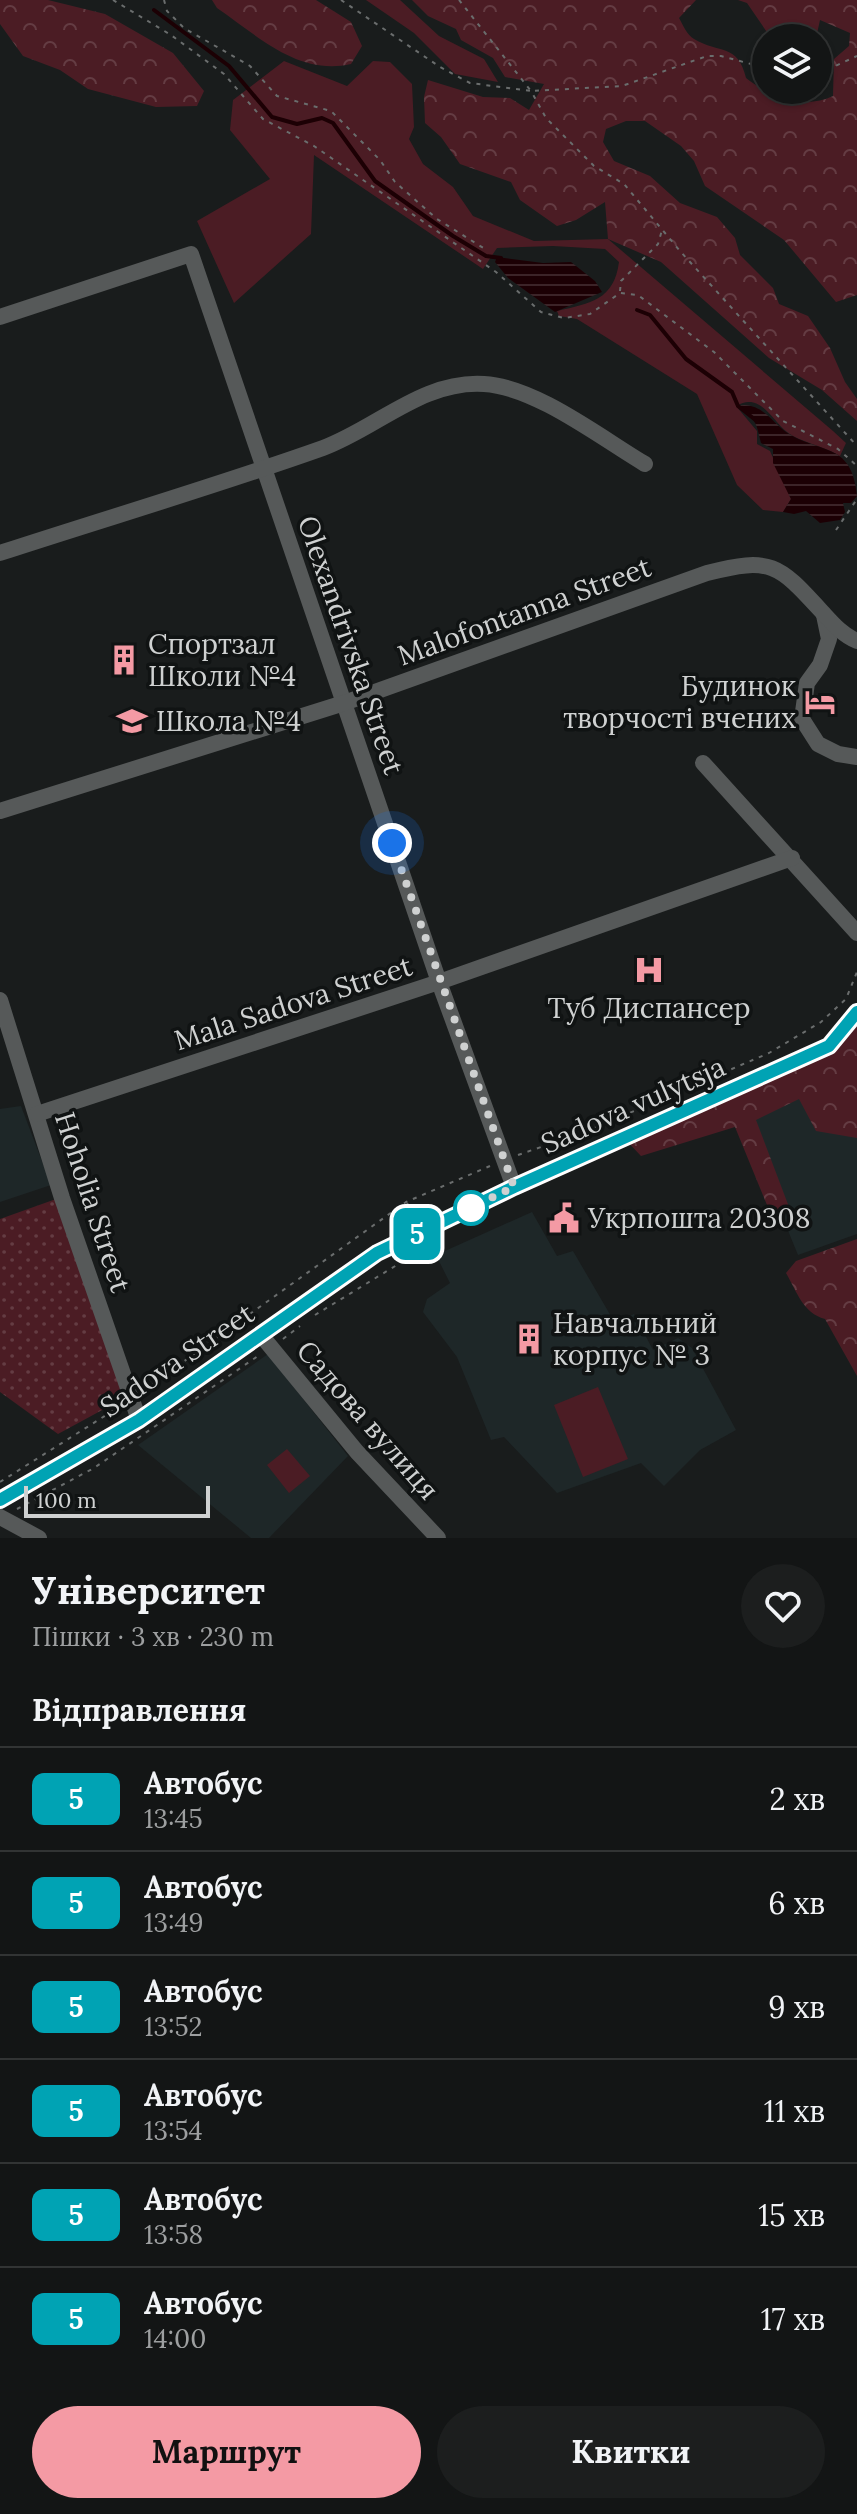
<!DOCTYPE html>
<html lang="uk">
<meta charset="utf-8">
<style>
:root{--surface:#131515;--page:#1c1e1e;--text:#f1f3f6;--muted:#9d9fa0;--line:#323434;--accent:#f49aa4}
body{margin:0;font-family:Lora,serif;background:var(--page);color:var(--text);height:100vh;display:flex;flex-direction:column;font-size:30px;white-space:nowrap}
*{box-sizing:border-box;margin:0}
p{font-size:26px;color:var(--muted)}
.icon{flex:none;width:44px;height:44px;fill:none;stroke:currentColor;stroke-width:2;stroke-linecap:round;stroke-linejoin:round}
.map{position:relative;height:1538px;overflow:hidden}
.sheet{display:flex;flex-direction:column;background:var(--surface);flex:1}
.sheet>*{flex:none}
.badge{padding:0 16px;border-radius:12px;font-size:28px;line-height:52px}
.fabs{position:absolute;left:752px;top:24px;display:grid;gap:16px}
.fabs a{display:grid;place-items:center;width:80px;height:80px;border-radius:50%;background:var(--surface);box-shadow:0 2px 6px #0004,0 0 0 2px var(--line);font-size:40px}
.scale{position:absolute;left:24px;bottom:20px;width:186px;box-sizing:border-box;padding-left:8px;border:4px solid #cfd1d1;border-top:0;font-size:22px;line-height:28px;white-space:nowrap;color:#cfd1d1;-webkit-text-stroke:6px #101313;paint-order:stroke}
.you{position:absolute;width:40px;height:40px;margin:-20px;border:6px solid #fff;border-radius:50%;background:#1a73e8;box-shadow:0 0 0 12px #1a73e833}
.map>.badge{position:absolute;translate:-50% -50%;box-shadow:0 0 0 4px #fff}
h2{padding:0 32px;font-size:30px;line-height:72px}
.round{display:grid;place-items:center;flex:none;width:84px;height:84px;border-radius:42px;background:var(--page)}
.headline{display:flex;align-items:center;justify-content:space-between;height:136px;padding:0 32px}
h1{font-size:38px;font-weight:800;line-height:60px}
.cta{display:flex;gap:16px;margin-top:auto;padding:16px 32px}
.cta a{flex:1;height:92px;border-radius:48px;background:var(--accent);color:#111;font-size:32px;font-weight:800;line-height:92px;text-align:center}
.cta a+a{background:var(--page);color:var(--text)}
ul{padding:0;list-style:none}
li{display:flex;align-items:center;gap:24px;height:104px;padding:0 32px;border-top:2px solid var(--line)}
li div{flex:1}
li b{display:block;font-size:30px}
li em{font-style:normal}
li .badge{min-width:88px;font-weight:700;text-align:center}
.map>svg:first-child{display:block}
</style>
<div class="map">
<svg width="857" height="1538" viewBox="0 0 857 1538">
<defs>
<pattern id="forest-crowns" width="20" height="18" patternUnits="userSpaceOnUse" patternTransform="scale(2)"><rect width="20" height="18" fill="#4b1c24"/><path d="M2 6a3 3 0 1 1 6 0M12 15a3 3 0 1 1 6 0" fill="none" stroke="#643c43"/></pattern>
<pattern id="park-dots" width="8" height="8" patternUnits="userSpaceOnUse" patternTransform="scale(2)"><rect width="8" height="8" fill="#4b1c24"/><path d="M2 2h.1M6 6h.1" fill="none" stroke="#643c43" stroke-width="1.8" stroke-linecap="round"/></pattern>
<pattern id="water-rules" width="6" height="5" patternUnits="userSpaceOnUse" patternTransform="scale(2)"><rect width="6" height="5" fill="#1c0004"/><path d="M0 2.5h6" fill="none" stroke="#3c2428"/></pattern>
</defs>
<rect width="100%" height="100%" fill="#191c1c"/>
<g fill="#1e2728">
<path d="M 857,1076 L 857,1234 L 798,1255 L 739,1111 Z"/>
<path d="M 21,1106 L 51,1185 L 0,1202 L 0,1109 Z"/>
<path d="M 532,1212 L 557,1256 L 573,1251 L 615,1323 L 634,1314 L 653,1350 L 678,1338 L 692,1348 L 736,1430 L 700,1450 L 664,1486 L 641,1463 L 557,1493 L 504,1437 L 491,1440 L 457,1357 L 423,1312 L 427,1299 L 450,1283 L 436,1255 Z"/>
<path d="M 268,1354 L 348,1456 L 269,1538 L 251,1538 L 138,1445 Z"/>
</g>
<g fill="#4b1c24">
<path d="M 366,0 L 400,0 L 439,36 L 484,59 L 498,82 L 455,74 L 414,33 Z"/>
<path d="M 284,61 L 347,86 L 373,61 L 390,62 L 412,84 L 414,127 L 409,139 L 423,164 L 453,187 L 473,216 L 534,241 L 608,239 L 833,431 L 846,443 L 840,456 C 823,446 808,444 793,436 C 773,426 763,390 736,406 L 757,431 L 757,444 L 770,451 L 791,499 L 783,512 L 763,510 L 737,485 L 697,394 L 577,319 L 559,316 L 557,311 C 591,303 614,300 619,262 L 605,249 L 553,246 L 497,248 L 483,269 L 314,155 L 311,234 L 234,303 L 197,221 L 270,179 L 230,130 L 233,100 Z"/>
<path d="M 598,1387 L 628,1459 L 583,1477 L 554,1405 Z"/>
<path d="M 287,1449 L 310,1476 L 289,1493 L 267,1465 Z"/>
</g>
<g fill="url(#forest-crowns)">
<path d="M 0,0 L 48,0 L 105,14 L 173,53 L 204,91 L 197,106 L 156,107 L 88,89 L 60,70 L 23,56 L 0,24 Z"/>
<path d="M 212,0 L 316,0 L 351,22 L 362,46 L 351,64 C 298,76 258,36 217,8 Z"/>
<path d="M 412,0 L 696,0 L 679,18 C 683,25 687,35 694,39 C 719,54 738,43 746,78 C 770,97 804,110 833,96 L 834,59 L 849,46 L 850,33 L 820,20 L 816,38 L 771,38 L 747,3 L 738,0 L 857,0 L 857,295 L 836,302 L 784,240 L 705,186 L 694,161 L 681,146 L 645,121 L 626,121 L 606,129 L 603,142 L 614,161 L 650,176 L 680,203 L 717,217 L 735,238 L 740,255 L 773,288 L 779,304 L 808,316 L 830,348 L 845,382 L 857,399 L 857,421 L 822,390 L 769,358 L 661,262 L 608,239 L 605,202 L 576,220 L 557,226 L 520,200 L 511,182 L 460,164 L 441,137 L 425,123 L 424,97 L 428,80 L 483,97 L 510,98 L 529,110 L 544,84 L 505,77 L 493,58 L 461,40 L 456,29 L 428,16 Z"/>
<path d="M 857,1012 L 857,1138 L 816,1131 L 799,1099 L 756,1120 L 789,1207 L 776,1227 L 735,1127 L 641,1156 L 624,1138 L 828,1046 Z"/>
<path d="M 857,1239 L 857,1376 L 825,1319 C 803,1313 797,1292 786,1273 L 796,1261 Z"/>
</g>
<path fill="url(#park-dots)" d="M 56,1199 L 128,1396 L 58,1434 L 0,1392 L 0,1219 Z"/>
<g fill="url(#water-rules)">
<path d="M 497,257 L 543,263 L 571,262 L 595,281 L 602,292 L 555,312 L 508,278 L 495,262 Z"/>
<path d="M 744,405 C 765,406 772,423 789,434 C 823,454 852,443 857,496 L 851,503 L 843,503 L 845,512 L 840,520 L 820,523 L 806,511 L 794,514 L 783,512 L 791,499 L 773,463 L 773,449 L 761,443 C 755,417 756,423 738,406 Z"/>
</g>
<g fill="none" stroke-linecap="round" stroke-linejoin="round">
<g stroke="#1c0004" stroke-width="4">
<path d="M 154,10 L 229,66 L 272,117 L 297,124 L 322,118 L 333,123 L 375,181 L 453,236 L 486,256 L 501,258"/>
<path d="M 637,310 L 650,315 L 686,359 L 732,392 L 738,406 L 758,422"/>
</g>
<g stroke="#6a6d6d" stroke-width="2" stroke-dasharray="4 6" stroke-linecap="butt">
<path d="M 113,0 L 171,35 L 224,74 L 263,119 L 314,146 L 496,272 L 541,312 L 564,318 L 590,314 L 620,293 L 638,295 L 714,352 L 783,421 L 838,449 L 857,466"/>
<path d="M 164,0 L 167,11 L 184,28 L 250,66 L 277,96 L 331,111 L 380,160 L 395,182 L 437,219 L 485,249"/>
<path d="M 341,0 L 440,67 L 470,83 L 531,91 L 546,118 L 594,166 L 624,184 L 680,251 L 857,446"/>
<path d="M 459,0 L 531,91 L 622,86 L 707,56 L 721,56 L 766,68"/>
<path d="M 818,74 L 857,56"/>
<path d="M 620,291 L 621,281 L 658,244 L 662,230"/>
<path d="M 836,530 L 857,499"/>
<path d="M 518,1155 L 590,1130 L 769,1053 L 821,1022 L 846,999 L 857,972"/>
<path d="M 407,1203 L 416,1219"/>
<path d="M 315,1315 L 428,1246"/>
<path d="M 283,1339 L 300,1326"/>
<path d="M 144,1390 L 406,1202 L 490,1166"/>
<path d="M 0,1482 L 119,1407"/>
<path d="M 17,1509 L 94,1468 L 258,1356"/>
</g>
<g stroke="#565959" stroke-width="16">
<path d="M 0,317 L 191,254 L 439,982 L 514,1187"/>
<path d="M 0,553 C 107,518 216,486 323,448 C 377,428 423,380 484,384 C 536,387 601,438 645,464"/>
<path d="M 824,615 L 829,639 L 820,665 L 807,683 L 802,719 L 818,744 L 838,754 L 857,757"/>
<path d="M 703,763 L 857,933"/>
<path d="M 0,811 L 344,703 L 707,573 C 773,556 779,565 824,614 C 834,625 843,635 857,641"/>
<path d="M 0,1000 L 62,1198 L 139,1420"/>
<path d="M 37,1114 L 439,982 L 792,858"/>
<path d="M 261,1335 L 357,1452 L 438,1538"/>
<path d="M 0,1500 L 139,1420 L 377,1253 L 514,1187 L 829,1046 L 857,1012"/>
<path d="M 0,1517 L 39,1538"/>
</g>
</g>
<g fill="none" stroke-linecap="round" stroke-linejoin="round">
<g stroke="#fff" stroke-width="18">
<path id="line" d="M 0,1500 L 139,1420 L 377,1253 L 514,1187 L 829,1046 L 857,1012"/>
</g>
<use href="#line" stroke="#00a3b4" stroke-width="12"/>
<path stroke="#cfd1d1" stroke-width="8" stroke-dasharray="0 14.4" d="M 392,843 L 514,1187 L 468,1209 L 471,1208"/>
</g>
<defs>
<g id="building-bare" transform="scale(2.4)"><path d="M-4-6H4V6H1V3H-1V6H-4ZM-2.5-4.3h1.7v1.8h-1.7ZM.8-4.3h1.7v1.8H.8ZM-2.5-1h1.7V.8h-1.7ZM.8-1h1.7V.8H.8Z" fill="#f49aa4" stroke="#101313" stroke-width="2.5" paint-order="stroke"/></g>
<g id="hotel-bare" transform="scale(2.4)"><path d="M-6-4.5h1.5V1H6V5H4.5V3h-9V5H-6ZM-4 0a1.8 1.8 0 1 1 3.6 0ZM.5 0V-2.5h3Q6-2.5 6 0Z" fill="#f49aa4" stroke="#101313" stroke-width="2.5" paint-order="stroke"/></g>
<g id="school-bare" transform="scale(2.4)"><path d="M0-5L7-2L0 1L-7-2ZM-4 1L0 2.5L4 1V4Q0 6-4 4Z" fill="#f49aa4" stroke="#101313" stroke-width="2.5" paint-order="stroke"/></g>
<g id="hospital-bare" transform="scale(2.4)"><path d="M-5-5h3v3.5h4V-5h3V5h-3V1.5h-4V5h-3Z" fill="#f49aa4" stroke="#101313" stroke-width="2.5" paint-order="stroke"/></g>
<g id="civic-bare" transform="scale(2.4)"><path d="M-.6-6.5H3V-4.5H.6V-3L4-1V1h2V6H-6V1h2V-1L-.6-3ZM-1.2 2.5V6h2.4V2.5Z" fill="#f49aa4" stroke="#101313" stroke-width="2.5" paint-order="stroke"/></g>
</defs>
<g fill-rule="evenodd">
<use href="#building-bare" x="124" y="660"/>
<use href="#hotel-bare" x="820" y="702"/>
<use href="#school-bare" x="132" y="721"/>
<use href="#hospital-bare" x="649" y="970"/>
<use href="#civic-bare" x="564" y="1218"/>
<use href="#building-bare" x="529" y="1339"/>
</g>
<circle fill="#fff" stroke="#00a3b4" stroke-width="4" cx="471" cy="1208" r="16"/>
<g text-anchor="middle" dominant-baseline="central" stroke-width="7" stroke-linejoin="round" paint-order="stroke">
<g font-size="28" fill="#cfd1d1" stroke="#101313">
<text transform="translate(524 611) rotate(-20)">Malofontanna Street</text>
<text transform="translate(351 645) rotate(71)">Olexandrivska Street</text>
<text transform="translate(293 1003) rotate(-18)">Mala Sadova Street</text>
<text transform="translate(633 1105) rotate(-24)">Sadova vulytsja</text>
<text transform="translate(93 1202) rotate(72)">Hoholia Street</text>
<text transform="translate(177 1360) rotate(-34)">Sadova Street</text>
<text transform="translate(368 1420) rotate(49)">Садова вулиця</text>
</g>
<g font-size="28" fill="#cfd1d1" stroke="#101313" text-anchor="start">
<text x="148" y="644">Спортзал<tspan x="148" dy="32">Школи №4</tspan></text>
<text x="796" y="686" text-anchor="end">Будинок<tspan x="796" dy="32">творчості вчених</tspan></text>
<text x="156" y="721">Школа №4</text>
<text x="649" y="1008" text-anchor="middle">Туб Диспансер</text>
<text x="588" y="1218">Укрпошта 20308</text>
<text x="553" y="1323">Навчальний<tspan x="553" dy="32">корпус № 3</tspan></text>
</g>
</g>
</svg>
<div class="fabs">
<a><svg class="icon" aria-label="layers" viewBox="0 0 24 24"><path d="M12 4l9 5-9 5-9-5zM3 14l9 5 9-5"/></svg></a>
</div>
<div class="scale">100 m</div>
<div class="you" style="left:392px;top:843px"></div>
<b class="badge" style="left:417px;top:1234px;background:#00a3b4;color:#fff">5</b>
</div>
<section class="sheet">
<div class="headline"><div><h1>Університет</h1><p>Пішки · 3 хв · 230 m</p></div><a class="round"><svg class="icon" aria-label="heart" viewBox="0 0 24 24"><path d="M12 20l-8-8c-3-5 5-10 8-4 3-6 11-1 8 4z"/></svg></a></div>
<h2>Відправлення</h2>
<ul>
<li><span class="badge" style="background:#00a3b4;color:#fff">5</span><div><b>Автобус</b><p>13:45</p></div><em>2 хв</em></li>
<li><span class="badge" style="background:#00a3b4;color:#fff">5</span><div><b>Автобус</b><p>13:49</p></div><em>6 хв</em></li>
<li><span class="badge" style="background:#00a3b4;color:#fff">5</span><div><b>Автобус</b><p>13:52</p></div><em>9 хв</em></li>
<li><span class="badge" style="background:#00a3b4;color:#fff">5</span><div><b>Автобус</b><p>13:54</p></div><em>11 хв</em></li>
<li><span class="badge" style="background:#00a3b4;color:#fff">5</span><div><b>Автобус</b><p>13:58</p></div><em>15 хв</em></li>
<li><span class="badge" style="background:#00a3b4;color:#fff">5</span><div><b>Автобус</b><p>14:00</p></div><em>17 хв</em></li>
</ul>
<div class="cta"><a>Маршрут</a><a>Квитки</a></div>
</section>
